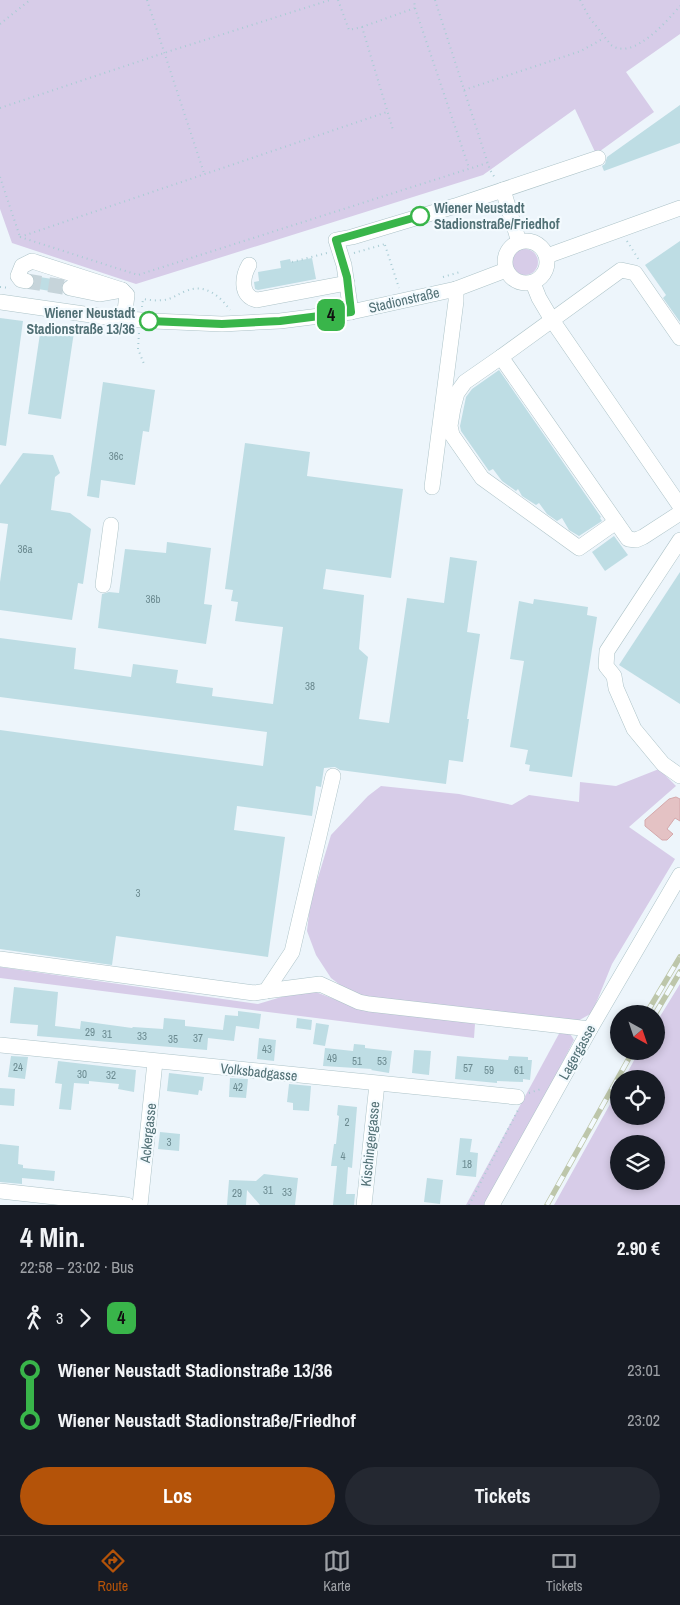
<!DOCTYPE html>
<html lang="de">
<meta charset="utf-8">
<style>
:root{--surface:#171b24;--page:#242831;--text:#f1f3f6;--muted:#9ea1a6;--line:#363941;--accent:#b45309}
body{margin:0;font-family:"Archivo Narrow",sans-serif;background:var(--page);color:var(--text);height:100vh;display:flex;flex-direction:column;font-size:19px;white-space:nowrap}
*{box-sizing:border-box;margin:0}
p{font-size:16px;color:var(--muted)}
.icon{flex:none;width:28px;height:28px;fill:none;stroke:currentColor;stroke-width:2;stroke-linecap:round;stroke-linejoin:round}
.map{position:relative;height:1205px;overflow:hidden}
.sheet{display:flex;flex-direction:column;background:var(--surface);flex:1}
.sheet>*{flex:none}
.badge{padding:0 10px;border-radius:8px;font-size:18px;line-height:32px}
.needle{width:32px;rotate:140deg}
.buttons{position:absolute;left:610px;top:1005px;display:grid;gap:10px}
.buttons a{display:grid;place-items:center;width:55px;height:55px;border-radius:50%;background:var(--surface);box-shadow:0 2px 8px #0003;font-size:25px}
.map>.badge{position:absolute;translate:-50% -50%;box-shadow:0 0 0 2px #fff}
.legs{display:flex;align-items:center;gap:8px;height:55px;padding:0 20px;font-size:16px}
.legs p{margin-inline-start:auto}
.head{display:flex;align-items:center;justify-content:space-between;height:85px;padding:0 20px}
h1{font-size:28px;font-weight:700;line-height:38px}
.cta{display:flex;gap:10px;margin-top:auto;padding:10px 20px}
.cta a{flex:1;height:58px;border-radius:30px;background:var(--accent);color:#fff;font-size:20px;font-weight:700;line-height:58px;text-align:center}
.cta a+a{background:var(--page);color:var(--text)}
ul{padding:0 20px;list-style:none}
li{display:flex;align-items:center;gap:18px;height:50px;font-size:19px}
li i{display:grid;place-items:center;width:8px;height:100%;margin:0 6px;background:currentColor}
li i::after{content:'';width:12px;height:12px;margin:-6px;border:4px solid;border-radius:50%;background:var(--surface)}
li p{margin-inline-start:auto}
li:first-child i{background:linear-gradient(#0000 50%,currentColor 0)}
li:last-child i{background:linear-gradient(currentColor 50%,#0000 0)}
.tabs{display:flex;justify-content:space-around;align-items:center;height:70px;border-top:1px solid var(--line);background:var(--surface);font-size:14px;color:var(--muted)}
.tabs a{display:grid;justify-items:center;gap:2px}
.tabs .on{color:var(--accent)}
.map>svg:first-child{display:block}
</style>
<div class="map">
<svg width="680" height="1205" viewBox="0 0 680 1205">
<rect width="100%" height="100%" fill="#edf5fb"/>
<g fill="#d7cce8" fill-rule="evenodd">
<path d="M 0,0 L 680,0 L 680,34 L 626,72 L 654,112 L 596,154 L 575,109 L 483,175 L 136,284 L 12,243 L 0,209 Z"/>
<circle cx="525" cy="262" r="13"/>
<path d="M 659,769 L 676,786 L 629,827 L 675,859 L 612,964 L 592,1013 L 576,1022 L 476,1010 L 474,1038 L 0,978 L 0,967 L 258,1004 L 308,989 L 360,1009 L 348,991 L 331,978 L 316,955 L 307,931 L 310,904 L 331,835 L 368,796 L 381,786 L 459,794 L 512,805 L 529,795 L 579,802 L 580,782 L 616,786 Z"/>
<path d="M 680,984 L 680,1205 L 554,1205 L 619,1088 L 619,1116 L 656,1116 L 656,1079 L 624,1079 L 639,1051 L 656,1051 L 656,1023 ZM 619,1144 L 656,1144 L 656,1181 L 619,1181 Z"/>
<path d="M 561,1030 L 569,1032 L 574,1040 L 542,1102 L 484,1205 L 466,1205 Z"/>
</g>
<path fill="#e4c2c4" stroke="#d5a9ac" d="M 676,797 L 680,799 L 680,821 L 675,818 L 667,829 L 673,834 L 667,840 L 662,840 L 645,826 L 645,820 L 669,799 Z"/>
<g fill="#bedde4">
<path d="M 680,105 L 680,143 L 604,171 L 602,166 L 605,164 L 607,157 Z"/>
<path d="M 680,241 L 680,322 L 663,298 L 666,295 L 645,265 Z"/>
<path d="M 312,258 L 316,279 L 258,290 L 255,289 L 254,282 L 259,281 L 258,272 L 281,268 L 280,261 L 290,259 L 291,262 Z"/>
<path d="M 34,276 L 64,281 L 61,287 L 62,293 L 32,288 L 35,282 Z"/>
<path d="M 0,318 L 23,321 L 6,446 L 0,445 Z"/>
<path d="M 41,327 L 74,332 L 61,419 L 28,414 Z"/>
<path d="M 499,370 L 601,517 L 600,518 L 602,521 L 579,536 L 569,530 L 562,518 L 557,521 L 547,514 L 539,503 L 536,505 L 522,496 L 518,489 L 516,491 L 502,481 L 493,469 L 489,471 L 461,431 L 460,426 L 466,397 L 472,389 Z"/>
<path d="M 103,382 L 155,390 L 149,432 L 143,431 L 135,485 L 101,480 L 99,498 L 87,496 Z"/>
<path d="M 245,443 L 310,452 L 307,476 L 403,489 L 391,578 L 326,569 L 323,589 L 364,595 L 359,649 L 368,657 L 359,719 L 389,723 L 407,598 L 444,603 L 450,557 L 477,561 L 467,632 L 480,634 L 467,719 L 469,719 L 463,762 L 449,760 L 446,784 L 340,770 L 335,767 L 324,768 L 321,787 L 316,786 L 312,816 L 237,806 L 234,830 L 285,837 L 268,957 L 116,936 L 112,965 L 0,949 L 0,730 L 263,766 L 267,732 L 0,697 L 0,638 L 76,648 L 74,669 L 131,677 L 133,664 L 178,670 L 176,683 L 213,688 L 212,696 L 273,704 L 283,627 L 235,621 L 238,602 L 231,601 L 233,590 L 225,589 Z"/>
<path d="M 23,453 L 53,455 L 60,473 L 55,477 L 51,510 L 70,513 L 91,529 L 83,584 L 78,583 L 72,620 L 0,610 L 0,582 L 8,524 L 0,523 L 0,485 Z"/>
<path d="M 614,536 L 628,555 L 605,571 L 592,552 Z"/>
<path d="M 167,542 L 211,548 L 204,604 L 212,605 L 206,644 L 98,628 L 102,594 L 109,592 L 119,593 L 125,549 L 166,553 Z"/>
<path d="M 680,572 L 680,704 L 619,665 Z"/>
<path d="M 534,599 L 588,607 L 587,615 L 597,617 L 572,777 L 529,771 L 530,765 L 525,764 L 528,750 L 510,747 L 524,661 L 510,659 L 519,601 L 533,604 Z"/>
<path d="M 14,987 L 58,992 L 55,1026 L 80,1029 L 81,1021 L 132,1028 L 133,1027 L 163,1029 L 164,1018 L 185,1020 L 185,1026 L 223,1030 L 225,1015 L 238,1016 L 238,1011 L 261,1014 L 259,1029 L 236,1026 L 234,1041 L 208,1038 L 207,1050 L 37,1036 L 38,1025 L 10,1023 Z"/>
<path d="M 297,1018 L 312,1020 L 311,1030 L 296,1028 Z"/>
<path d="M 316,1023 L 329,1025 L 325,1046 L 313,1044 Z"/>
<path d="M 259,1038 L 276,1040 L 274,1061 L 257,1059 Z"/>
<path d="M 354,1044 L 365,1045 L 365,1048 L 392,1051 L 389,1073 L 371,1070 L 372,1069 L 323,1066 L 325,1048 L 353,1051 Z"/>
<path d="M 414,1050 L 431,1051 L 429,1075 L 412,1073 Z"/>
<path d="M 11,1056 L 28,1057 L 25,1079 L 8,1077 Z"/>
<path d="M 457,1056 L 508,1060 L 509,1056 L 528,1057 L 528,1060 L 532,1060 L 530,1080 L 523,1079 L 523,1082 L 497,1081 L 497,1083 L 455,1079 Z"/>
<path d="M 58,1061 L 136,1070 L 134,1092 L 118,1089 L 119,1084 L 89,1081 L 89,1084 L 74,1083 L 71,1110 L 59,1109 L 62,1084 L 55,1083 Z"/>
<path d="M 169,1073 L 204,1077 L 202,1091 L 199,1090 L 198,1095 L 167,1091 Z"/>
<path d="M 230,1078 L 248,1079 L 246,1098 L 229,1097 Z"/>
<path d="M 289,1084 L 311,1086 L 309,1111 L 293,1110 L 293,1103 L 287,1102 Z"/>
<path d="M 0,1088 L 15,1089 L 14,1106 L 0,1105 Z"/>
<path d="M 338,1105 L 357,1107 L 352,1168 L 348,1167 L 346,1194 L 355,1194 L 354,1205 L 333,1205 L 337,1166 L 331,1166 L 334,1144 L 336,1144 L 339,1116 L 337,1115 Z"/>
<path d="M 160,1132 L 180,1134 L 179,1151 L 158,1149 Z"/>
<path d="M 460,1138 L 472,1139 L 470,1152 L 478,1153 L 476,1177 L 456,1175 Z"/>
<path d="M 0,1144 L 19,1146 L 18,1164 L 23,1165 L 23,1168 L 55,1171 L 54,1181 L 22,1178 L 22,1184 L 0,1182 Z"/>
<path d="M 264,1174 L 298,1178 L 295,1205 L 260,1205 L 247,1190 L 246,1205 L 227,1205 L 229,1180 L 256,1181 Z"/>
<path d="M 427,1178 L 443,1180 L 440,1204 L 424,1202 Z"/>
</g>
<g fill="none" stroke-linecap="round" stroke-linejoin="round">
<path stroke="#c6d4da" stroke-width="15" stroke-dasharray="15 8" stroke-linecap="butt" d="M 26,281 L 70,288"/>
<g stroke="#adc3c8" stroke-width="16">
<g id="minor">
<path d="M 503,190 L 519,242"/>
<circle cx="526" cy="262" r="21"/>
<path d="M 547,256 L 680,208"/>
<path d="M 249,265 C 242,277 240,297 257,300 L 347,283"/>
<path d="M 26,281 L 21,280 L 18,276 L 22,266 L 32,261 L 122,290 L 99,294 L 70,288"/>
<path d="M 533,283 L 539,298 L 552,320 L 680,506"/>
<path d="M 122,290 L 127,295 L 124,319"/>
<path d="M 0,302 L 105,317 L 153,321 L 222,324 L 280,321 L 351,312 L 456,289 L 506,270"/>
<path d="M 351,312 L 344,265 L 336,240 L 352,237 L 455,206 L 598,158"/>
<path d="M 680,338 L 635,273 L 621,270 L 501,357 L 628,539 L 636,540 L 643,537 L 680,513"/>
<path d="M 501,357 L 465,382 L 457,393 L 453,408 L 450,426 L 452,435 L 482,478 L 579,548 L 616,522"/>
<path d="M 432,487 L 456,301 L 456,289"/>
<path d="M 680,540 L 607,651 L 606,666 L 614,676 L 616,688 L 634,729 L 663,764 L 680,776"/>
<path d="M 103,585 L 111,525"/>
<path d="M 0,959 L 254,993 L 266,991 L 292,952 L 333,776"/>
<path d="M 266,991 L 320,984 L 359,1002 L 369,1004 L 590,1029"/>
<path d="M 0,1045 L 517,1097"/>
<path d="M 0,1191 L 127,1205"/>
<path d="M 140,1205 L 155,1062"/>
<path d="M 364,1205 L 377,1084"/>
<path d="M 492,1205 L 590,1029 L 680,875"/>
</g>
</g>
<g stroke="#a9ccd4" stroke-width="2" stroke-dasharray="1 4" stroke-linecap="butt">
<path d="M 147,0 L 204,173"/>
<path d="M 338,0 L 349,30 L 362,27 L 393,130"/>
<path d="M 435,0 L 490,170 L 495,178"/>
<path d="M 580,0 L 589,17 L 611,45 C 633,61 667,21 680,6"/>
<path d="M 415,8 L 469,168"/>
<path d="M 0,24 L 30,0"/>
<path d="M 362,27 L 415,8 L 414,0"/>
<path d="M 464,90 L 581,51 L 604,38"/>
<path d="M 0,108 L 164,53 L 330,0"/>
<path d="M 0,177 L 20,237"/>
<path d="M 20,237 L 138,275 L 487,163"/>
<path d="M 20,237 L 387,112"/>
<path d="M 627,241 L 639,260"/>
<path d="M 385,245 L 399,288"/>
<path d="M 354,253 L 385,244"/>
<path d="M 292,262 L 327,253"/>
<path d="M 443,277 L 460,272"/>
<path d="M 0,287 L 10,288"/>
<path d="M 142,307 L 143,299 C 150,300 157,301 164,300 C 172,299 178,294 186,291 C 205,283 220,296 230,310"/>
<path d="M 139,333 L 138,349 L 144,364"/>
<path d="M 529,1093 L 541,1089"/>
<path d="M 469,1205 L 518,1110"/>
</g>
<use href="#minor" stroke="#fff" stroke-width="15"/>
<g stroke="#bdc6aa" stroke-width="5.5">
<g id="rail">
<path d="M 646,1014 L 680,957"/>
<path d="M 655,1014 L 680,972"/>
<path d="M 547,1205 L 633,1051"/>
</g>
</g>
<use href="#rail" stroke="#f3fafe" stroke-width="4" stroke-dasharray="11" stroke-linecap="butt"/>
</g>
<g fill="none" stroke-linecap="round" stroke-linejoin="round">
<g stroke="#fff" stroke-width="11">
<path id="line-1" d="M 149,321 L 222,324 L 280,321 L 351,312 L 347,277 L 336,240 L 420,216"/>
</g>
<use href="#line-1" stroke="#39b54a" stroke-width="8"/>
</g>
<g fill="#fff" stroke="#39b54a" stroke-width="2.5">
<circle cx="420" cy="216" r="9"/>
<circle cx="149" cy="321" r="9"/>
</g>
<g text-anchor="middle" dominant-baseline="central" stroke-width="4.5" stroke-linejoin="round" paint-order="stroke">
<g font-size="11" fill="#6c8b91">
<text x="116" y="456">36c</text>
<text x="25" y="549">36a</text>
<text x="153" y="599">36b</text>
<text x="310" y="686">38</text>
<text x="138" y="893">3</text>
<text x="90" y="1032">29</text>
<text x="107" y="1034">31</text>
<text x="142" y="1036">33</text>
<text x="198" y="1038">37</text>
<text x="173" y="1039">35</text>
<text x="267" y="1049">43</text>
<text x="332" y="1058">49</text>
<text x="357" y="1061">51</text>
<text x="382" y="1061">53</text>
<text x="18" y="1067">24</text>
<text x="468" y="1068">57</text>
<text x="489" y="1070">59</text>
<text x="519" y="1070">61</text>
<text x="82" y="1074">30</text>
<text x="111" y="1075">32</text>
<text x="238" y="1087">42</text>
<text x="347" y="1122">2</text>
<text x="169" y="1142">3</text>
<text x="343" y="1156">4</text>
<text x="467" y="1164">18</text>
<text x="268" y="1190">31</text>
<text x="287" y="1192">33</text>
<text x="237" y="1193">29</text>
</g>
<g font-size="14" font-weight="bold" fill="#517075" stroke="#f3fafe" text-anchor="start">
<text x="434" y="208">Wiener Neustadt<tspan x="434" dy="16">Stadionstraße/Friedhof</tspan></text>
<text x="135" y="313" text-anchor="end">Wiener Neustadt<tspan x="135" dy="16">Stadionstraße 13/36</tspan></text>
</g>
<g font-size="14" fill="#517075" stroke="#f3fafe">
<text transform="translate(404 300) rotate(-13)">Stadionstraße</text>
<text transform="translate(577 1052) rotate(-61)">Lagergasse</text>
<text transform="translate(259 1072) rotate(6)">Volksbadgasse</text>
<text transform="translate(148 1133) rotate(-84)">Ackergasse</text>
<text transform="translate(370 1144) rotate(-84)">Kischingergasse</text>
</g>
</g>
</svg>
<div class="buttons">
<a><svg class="needle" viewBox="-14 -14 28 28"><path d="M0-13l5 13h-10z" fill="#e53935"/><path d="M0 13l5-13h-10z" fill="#9ea1a6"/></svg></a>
<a><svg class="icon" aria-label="locate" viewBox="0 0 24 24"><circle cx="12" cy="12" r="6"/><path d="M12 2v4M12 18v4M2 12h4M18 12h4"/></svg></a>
<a><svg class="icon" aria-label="layers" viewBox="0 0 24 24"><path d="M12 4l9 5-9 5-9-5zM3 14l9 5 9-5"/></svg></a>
</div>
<b class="badge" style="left:331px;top:315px;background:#39b54a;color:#111">4</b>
</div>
<section class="sheet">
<div class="head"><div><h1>4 Min.</h1><p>22:58 – 23:02 · Bus</p></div><b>2.90 €</b></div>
<div class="legs"><svg class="icon" aria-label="walk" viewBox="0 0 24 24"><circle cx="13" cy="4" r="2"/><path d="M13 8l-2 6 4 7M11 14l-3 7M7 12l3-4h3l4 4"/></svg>3<svg class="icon" aria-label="forward" viewBox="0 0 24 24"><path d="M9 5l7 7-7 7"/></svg><b class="badge" style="background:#39b54a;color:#111">4</b></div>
<ul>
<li><i style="color:#39b54a"></i><b>Wiener Neustadt Stadionstraße 13/36</b><p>23:01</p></li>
<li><i style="color:#39b54a"></i><b>Wiener Neustadt Stadionstraße/Friedhof</b><p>23:02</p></li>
</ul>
<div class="cta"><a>Los</a><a>Tickets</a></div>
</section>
<nav class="tabs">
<a class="on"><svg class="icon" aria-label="directions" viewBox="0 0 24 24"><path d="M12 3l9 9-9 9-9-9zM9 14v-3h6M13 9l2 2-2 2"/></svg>Route</a>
<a><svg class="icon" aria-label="map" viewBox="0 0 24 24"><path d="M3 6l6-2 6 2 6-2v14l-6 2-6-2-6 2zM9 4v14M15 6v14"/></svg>Karte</a>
<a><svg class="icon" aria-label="tickets" viewBox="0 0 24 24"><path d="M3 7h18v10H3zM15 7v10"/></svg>Tickets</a>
</nav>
